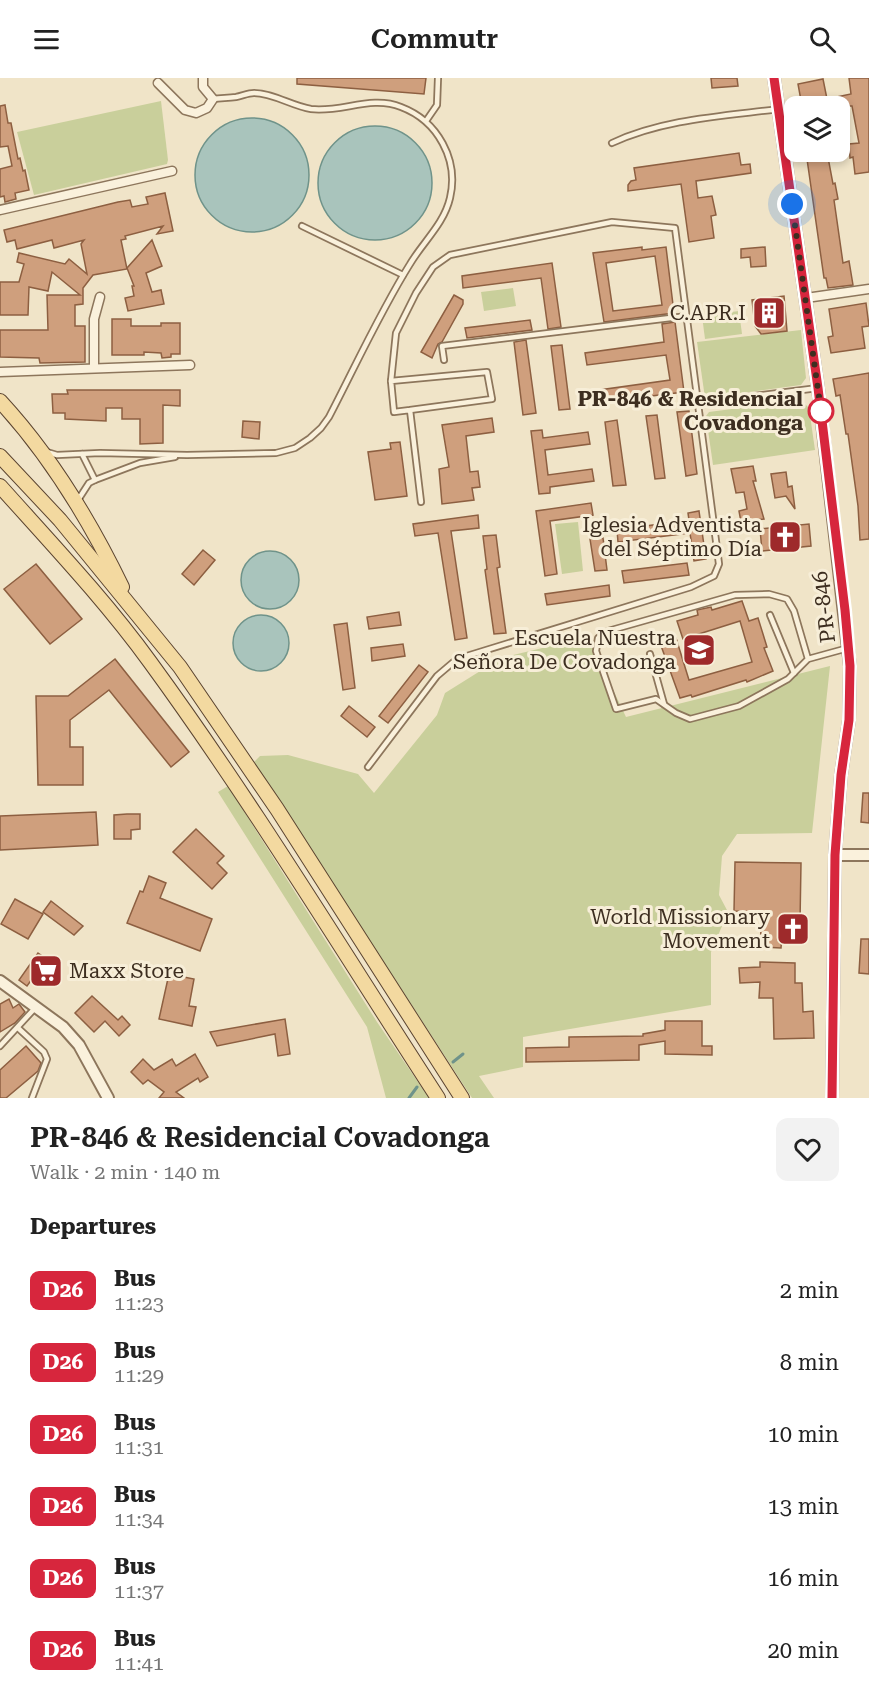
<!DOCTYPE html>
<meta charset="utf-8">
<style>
:root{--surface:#fff;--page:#f2f2f2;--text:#222;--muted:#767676}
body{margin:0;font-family:"Roboto Serif",serif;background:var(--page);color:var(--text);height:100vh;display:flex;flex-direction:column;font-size:22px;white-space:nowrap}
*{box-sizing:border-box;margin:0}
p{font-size:20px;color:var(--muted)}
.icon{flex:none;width:33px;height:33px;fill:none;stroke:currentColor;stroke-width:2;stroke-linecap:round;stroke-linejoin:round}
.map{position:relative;height:1020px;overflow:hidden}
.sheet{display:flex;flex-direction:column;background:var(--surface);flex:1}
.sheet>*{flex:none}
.badge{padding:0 12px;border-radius:9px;font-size:21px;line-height:39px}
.buttons{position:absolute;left:784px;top:18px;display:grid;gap:12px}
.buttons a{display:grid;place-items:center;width:66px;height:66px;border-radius:12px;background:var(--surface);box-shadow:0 3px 9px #0003;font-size:30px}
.you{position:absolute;width:30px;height:30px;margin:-15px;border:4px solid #fff;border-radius:50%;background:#1a73e8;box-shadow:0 0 0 9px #1a73e833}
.map>.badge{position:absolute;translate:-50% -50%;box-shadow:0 0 0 3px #fff}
h2{padding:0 30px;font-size:22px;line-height:54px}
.round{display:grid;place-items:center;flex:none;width:63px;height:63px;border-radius:12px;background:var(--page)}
.overview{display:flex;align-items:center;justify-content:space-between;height:102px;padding:0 30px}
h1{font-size:28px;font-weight:600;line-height:45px}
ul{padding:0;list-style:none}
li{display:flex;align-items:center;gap:18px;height:72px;padding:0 30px}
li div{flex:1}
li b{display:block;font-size:22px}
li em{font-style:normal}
li .badge{min-width:66px;font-weight:700;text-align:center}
header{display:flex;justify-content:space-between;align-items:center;height:78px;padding:0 30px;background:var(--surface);font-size:27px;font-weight:600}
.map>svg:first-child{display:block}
</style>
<header><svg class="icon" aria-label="menu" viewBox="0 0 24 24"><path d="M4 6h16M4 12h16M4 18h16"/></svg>Commutr<svg class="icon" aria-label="search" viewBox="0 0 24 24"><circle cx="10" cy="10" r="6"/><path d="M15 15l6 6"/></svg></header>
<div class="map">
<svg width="869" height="1020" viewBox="0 0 869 1020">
<rect width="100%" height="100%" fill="#f0e4c8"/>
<g fill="#c9cf9b">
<path d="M 161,23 L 168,82 L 167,86 L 34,117 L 17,54 Z"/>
<path d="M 513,210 L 516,228 L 484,233 L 481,214 Z"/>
<path d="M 739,233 L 742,256 L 705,261 L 702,238 Z"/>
<path d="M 801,252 L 806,300 L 801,307 L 705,320 L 697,264 Z"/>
<path d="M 801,322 L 809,330 L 815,372 L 713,387 L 706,338 L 709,334 Z"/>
<path d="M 578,444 L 583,493 L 562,496 L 555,446 Z"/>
<path d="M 588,559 L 626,639 L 830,588 L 812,755 L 737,756 L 722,778 L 719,817 L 728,834 L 711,874 L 711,927 L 523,959 L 523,989 L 479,998 L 494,1020 L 472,1020 L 254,684 L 260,678 L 288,677 L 358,696 L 374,715 L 437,637 L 445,615 L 501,580 Z"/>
<path d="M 228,708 L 377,944 L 429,1020 L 386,1020 L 367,949 L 218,714 Z"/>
</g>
<g fill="#a9c4bc" stroke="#6f938a" stroke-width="1.5">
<circle cx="252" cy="97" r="57"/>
<circle cx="375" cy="105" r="57"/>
<circle cx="270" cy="502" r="29"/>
<circle cx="261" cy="565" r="28"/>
</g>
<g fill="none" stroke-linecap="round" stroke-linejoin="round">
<g stroke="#6f938a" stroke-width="3">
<path d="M 453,984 L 463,976"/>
<path d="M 409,1020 L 417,1009"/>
</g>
</g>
<g fill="#cf9f7d" stroke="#8d5f41" stroke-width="1.5" fill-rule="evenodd">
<path d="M 297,0 L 426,0 L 424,16 L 297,6 Z"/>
<path d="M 711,0 L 737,0 L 738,8 L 712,10 Z"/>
<path d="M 849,0 L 869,0 L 869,94 L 855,96 L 853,79 L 850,80 L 849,66 L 859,65 L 852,28 L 802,28 L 798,6 L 823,1 L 827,21 L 851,16 Z"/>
<path d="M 5,27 L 8,45 L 11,45 L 18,81 L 20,80 L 23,93 L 25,92 L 29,112 L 15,115 L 16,121 L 5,124 L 4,118 L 0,119 L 0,91 L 12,88 L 8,68 L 0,69 L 0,28 Z"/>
<path d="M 806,74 L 827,74 L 833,106 L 835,105 L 838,121 L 834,122 L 843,185 L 849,183 L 853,207 L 828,210 L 826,200 L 824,200 Z"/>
<path d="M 739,75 L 741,87 L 750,86 L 751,95 L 696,103 L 698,120 L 712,118 L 716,137 L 711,138 L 714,160 L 689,164 L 681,106 L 628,113 L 628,107 L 631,103 L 636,102 L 634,90 Z"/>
<path d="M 165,115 L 173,153 L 157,156 L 163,148 L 125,158 L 126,161 L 121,162 L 127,191 L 93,197 L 83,210 L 83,226 L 75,227 L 75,248 L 85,248 L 85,284 L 40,285 L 39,280 L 0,279 L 0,252 L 48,252 L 47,217 L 80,217 L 52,194 L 48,213 L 29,209 L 28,237 L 0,237 L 0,204 L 19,204 L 24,186 L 17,184 L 19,175 L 65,186 L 69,181 L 87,196 L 81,166 L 84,162 L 54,170 L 52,162 L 17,171 L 15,162 L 7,164 L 4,152 L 118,124 L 130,122 L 132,129 L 148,126 L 146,119 Z"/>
<path d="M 152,162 L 162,188 L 146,195 L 152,214 L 161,212 L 164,226 L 128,233 L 125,220 L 134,218 L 132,208 L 134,208 L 127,190 Z"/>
<path d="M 642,169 L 642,172 L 666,169 L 674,235 L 604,244 L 593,175 ZM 655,178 L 662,227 L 613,233 L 606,185 Z"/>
<path d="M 765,169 L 766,188 L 751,189 L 750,179 L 741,180 L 741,171 Z"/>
<path d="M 552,185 L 561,249 L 548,251 L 541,200 L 463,210 L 462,198 Z"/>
<path d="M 454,217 L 463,222 L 463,226 L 442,264 L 438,266 L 432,280 L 421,274 Z"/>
<path d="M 784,218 L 787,253 L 761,256 L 755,248 L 752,222 Z"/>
<path d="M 866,225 L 869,248 L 862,249 L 865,270 L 831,275 L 828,259 L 833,258 L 829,231 Z"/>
<path d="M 112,241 L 131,241 L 131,248 L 161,248 L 161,245 L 180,245 L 180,276 L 171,276 L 171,279 L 162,280 L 161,275 L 144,274 L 144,277 L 112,277 Z"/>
<path d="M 530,242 L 532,252 L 467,260 L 465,250 Z"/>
<path d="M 675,244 L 684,314 L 594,325 L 592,313 L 670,302 L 666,277 L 587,287 L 585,275 L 664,264 L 662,246 Z"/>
<path d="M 526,262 L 536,335 L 523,337 L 514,264 Z"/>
<path d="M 562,267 L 570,331 L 559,332 L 551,268 Z"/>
<path d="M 869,295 L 869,461 L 860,462 L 858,428 L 848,356 L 846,356 L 840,317 L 836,318 L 833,301 Z"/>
<path d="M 67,312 L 180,312 L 180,328 L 163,327 L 163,365 L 140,366 L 140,341 L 122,341 L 122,330 L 106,330 L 106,343 L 65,341 L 65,335 L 53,335 L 52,316 L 68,316 Z"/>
<path d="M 689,333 L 697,396 L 686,398 L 677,334 Z"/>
<path d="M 657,337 L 665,400 L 655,401 L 646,338 Z"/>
<path d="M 492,340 L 494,354 L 466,358 L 470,394 L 478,393 L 480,409 L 472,410 L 474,422 L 442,426 L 439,391 L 449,389 L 442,347 Z"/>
<path d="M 617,342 L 626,407 L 613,408 L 605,344 Z"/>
<path d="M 243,343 L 260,344 L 259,361 L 242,359 Z"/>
<path d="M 542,352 L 543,360 L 588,354 L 590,366 L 545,372 L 548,397 L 592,391 L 594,403 L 550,409 L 550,415 L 539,416 L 531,353 Z"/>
<path d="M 400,364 L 407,418 L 375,422 L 368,374 L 391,371 L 390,365 Z"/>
<path d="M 753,388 L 756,403 L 753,403 L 764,441 L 741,444 L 739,433 L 747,431 L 744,414 L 736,415 L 731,391 Z"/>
<path d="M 786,394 L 788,409 L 792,408 L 795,431 L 786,418 L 775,420 L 771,396 Z"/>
<path d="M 591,425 L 593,437 L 550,443 L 557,496 L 545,498 L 536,433 Z"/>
<path d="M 699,433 L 706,481 L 694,483 L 690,455 L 618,464 L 617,452 L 689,442 L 688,435 Z"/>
<path d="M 478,437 L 479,450 L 451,453 L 467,560 L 455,562 L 438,455 L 415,458 L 413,446 Z"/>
<path d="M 809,446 L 811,468 L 762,473 L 760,451 Z"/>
<path d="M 496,457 L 500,489 L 497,490 L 506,555 L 494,556 L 485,492 L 487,491 L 483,458 Z"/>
<path d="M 603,460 L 607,492 L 595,493 L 590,461 Z"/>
<path d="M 203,472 L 215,482 L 194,507 L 182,496 Z"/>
<path d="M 687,485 L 689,497 L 624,505 L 622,493 Z"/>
<path d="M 36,486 L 82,541 L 50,566 L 4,511 Z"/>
<path d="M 609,507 L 610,518 L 547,527 L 545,516 Z"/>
<path d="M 742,523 L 749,543 L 758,540 L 767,569 L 764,570 L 773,593 L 747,604 L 746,602 L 692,619 L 691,617 L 680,620 L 660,565 L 676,560 L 689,602 L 752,584 L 740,543 L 683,561 L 677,543 L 698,537 L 697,532 L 711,529 L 712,532 Z"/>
<path d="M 399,534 L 401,547 L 369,551 L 367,539 Z"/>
<path d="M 347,545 L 355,610 L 343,612 L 334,547 Z"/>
<path d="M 403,566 L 405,578 L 372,583 L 371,570 Z"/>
<path d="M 115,581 L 189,674 L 171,689 L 109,612 L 70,642 L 70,669 L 83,669 L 83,707 L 38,707 L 36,618 L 68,618 Z"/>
<path d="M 419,587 L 428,594 L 388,645 L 379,638 Z"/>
<path d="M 349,628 L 375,649 L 367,659 L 341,638 Z"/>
<path d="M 863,715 L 869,715 L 869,745 L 861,744 Z"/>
<path d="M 96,734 L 98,767 L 0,772 L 0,738 Z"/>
<path d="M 127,736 L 140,736 L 140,751 L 131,752 L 131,761 L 114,761 L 114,737 Z"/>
<path d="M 196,751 L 224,778 L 217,785 L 227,795 L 212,811 L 173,774 Z"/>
<path d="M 735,784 L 801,785 L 800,844 L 804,844 L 802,859 L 782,857 L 781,870 L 760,869 L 762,834 L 734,833 Z"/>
<path d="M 149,798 L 166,805 L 160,820 L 212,841 L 200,873 L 127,845 L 140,813 L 143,814 Z"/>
<path d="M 15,821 L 43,836 L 28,861 L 1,846 Z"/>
<path d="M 51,823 L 83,848 L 74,857 L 43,834 Z"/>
<path d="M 861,861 L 869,861 L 869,896 L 859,895 Z"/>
<path d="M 38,875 L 60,890 L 48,906 L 35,897 L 27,908 L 19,902 Z"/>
<path d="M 760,884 L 795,885 L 795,905 L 802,905 L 803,934 L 813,933 L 814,960 L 774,961 L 773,920 L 759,920 L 760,904 L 740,905 L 739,890 L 760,889 Z"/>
<path d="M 169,896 L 194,901 L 189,928 L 196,929 L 192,948 L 159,941 Z"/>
<path d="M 92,918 L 118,942 L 122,938 L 130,947 L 119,958 L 105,943 L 94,954 L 75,935 Z"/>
<path d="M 9,921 L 13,930 L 19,926 L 25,934 L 15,945 L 0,954 L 0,926 Z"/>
<path d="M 285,941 L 290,976 L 278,978 L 275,956 L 217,968 L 210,954 Z"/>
<path d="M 665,943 L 702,943 L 702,968 L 712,968 L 712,977 L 665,976 L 665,963 L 639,967 L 639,982 L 526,984 L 526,970 L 569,969 L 569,959 L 643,958 L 643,956 L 665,952 Z"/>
<path d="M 26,968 L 41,985 L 38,993 L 6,1020 L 0,1020 L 0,992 Z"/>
<path d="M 195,976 L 208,999 L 200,1004 L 198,1000 L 176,1014 L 184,1020 L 159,1020 L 164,1014 L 148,1002 L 143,1006 L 131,994 L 143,981 L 154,992 L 172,981 L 176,988 Z"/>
</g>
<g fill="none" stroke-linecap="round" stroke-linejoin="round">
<g stroke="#8d765c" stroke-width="8">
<g id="service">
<path d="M 426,43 L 437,27 L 438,0"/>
<path d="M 612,65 C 663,41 724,38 779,31"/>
<path d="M 302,148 L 403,197"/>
<path d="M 444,282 L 442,268 L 687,238"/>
<path d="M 699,325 L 818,310"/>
<path d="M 410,332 L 492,321 L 487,294 L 391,303 L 394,334 L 410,332 L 421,424"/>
<path d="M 47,374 L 57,377 L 100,375 L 187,377 L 276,375 L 295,370 L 310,360 L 321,350 L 329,339 C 355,289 380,234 410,186 C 423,164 444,146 450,120 C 459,82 438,43 401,29 C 371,17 341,35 311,31 C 292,28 273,15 254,15 C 248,15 242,18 236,19 C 228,20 221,20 213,21"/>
<path d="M 82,376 L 95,402"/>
<path d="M 78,422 L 89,405 L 95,402 L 140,385 L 175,379"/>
<path d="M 770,537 L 794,595"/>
<path d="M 650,576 L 664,626"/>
<path d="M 808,581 L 794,533 L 787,521 L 769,516 L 735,517 L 608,553 L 598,560 L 596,573 L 616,631 L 656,621 L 676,635 L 690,641 L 739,628 L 788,601 L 808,581 L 848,570"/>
<path d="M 368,689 L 437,598 L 457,581 L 691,509 L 714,498 L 719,486 L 675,150 L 612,144 L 450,177 L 433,189 L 416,215 L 396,255 L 391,303"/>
<path d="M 18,950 L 44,974 L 47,981 L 32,1020"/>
<path d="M 0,968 L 36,929"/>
</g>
</g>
<g stroke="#8d765c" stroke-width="11">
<g id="minor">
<path d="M 158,5 L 185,32 L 196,35 L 207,30 L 213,21 L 203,9 L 203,0"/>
<path d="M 0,132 L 172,93"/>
<path d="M 806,220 L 869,211"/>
<path d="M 94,290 L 94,241 L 100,219"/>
<path d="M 0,294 L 190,287"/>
</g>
</g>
<g stroke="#8d765c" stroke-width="14">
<g id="tertiary">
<path d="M 774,0 L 818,310 L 850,588 L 849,642 L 841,697 L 835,777 L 832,1020"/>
<path d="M 835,777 L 869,777"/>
<path d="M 0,903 L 63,949 L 79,967 L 108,1020"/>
</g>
</g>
<g stroke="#5b4430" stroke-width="16">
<g id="primary">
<path d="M 0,323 C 50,377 90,443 122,509"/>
<path d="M 0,378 L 60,442 L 180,589 L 277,731 L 462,1020"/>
<path d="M 0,408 C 51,465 105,522 150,584 C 253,725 343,874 438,1020"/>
</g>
</g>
<use href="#service" stroke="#faf1dc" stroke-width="4.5"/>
<use href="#minor" stroke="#faf1dc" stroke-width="8"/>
<use href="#tertiary" stroke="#faf1dc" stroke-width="10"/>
<use href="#primary" stroke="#f3d9a0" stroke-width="14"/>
</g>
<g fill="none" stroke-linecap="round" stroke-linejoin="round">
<g stroke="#fff" stroke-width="14">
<path id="line" d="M 774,0 L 818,310 L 845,532 L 850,588 L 849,642 L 841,697 L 835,777 L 832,1020"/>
</g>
<use href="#line" stroke="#d7263d" stroke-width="9"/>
<path stroke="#3d2e20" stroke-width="6" stroke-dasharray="0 10.8" d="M 792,126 L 821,333"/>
</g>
<defs>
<g id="building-square" transform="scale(1.725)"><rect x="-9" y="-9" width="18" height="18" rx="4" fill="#9e2a2b" stroke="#f7eed8"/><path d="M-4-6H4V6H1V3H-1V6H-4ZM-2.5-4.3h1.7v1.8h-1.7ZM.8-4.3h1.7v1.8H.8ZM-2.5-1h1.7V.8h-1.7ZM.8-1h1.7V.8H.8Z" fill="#fff"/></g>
<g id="church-square" transform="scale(1.725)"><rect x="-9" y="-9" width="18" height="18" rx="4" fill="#9e2a2b" stroke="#f7eed8"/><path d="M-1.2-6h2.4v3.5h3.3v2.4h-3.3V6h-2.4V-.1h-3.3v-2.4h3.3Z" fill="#fff"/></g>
<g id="school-square" transform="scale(1.725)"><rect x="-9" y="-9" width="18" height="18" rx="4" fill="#9e2a2b" stroke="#f7eed8"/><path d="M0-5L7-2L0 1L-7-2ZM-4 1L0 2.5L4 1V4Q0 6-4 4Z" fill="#fff"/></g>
<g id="supermarket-square" transform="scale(1.725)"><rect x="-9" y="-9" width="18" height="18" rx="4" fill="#9e2a2b" stroke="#f7eed8"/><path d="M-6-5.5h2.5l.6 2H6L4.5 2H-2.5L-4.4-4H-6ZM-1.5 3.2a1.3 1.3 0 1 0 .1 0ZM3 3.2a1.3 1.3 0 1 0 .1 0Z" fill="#fff"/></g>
</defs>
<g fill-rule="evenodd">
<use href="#building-square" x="769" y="235"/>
<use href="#church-square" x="785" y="459"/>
<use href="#school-square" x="699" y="572"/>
<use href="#church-square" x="793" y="851"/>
<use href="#supermarket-square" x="46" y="893"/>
</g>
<circle fill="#fff" stroke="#d7263d" stroke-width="3" cx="821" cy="333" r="12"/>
<g text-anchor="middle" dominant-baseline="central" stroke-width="6" stroke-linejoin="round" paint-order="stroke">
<g font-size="21" fill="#3d2e20" stroke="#f7eed8" text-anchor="end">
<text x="746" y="235">C.APR.I</text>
<text x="762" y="447">Iglesia Adventista<tspan x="762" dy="24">del Séptimo Día</tspan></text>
<text x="676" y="560">Escuela Nuestra<tspan x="676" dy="24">Señora De Covadonga</tspan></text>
<text x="770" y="839">World Missionary<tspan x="770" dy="24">Movement</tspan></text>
<text x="69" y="893" text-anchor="start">Maxx Store</text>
</g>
<g font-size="21" font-weight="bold" fill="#3d2e20" stroke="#f7eed8" text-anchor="end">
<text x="803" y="321">PR-846 &amp; Residencial<tspan x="803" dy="24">Covadonga</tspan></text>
</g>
<g font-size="21" fill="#3d2e20" stroke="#f7eed8">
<text transform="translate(824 529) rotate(-97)">PR-846</text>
</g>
</g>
</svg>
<div class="buttons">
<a><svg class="icon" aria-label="layers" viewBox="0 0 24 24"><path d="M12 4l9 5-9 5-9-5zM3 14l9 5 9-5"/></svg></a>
</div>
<div class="you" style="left:792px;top:126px"></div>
</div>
<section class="sheet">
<div class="overview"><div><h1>PR-846 &amp; Residencial Covadonga</h1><p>Walk · 2 min · 140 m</p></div><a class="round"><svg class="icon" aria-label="heart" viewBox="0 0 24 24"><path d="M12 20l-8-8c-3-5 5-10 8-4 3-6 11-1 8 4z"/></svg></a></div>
<h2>Departures</h2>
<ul>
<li><span class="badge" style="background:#d7263d;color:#fff">D26</span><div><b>Bus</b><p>11:23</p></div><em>2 min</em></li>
<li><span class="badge" style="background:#d7263d;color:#fff">D26</span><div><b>Bus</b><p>11:29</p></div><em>8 min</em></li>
<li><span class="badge" style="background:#d7263d;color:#fff">D26</span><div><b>Bus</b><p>11:31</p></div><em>10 min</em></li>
<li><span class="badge" style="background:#d7263d;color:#fff">D26</span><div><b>Bus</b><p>11:34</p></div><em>13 min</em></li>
<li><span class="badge" style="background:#d7263d;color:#fff">D26</span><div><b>Bus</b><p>11:37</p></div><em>16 min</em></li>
<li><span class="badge" style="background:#d7263d;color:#fff">D26</span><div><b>Bus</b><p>11:41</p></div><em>20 min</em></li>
</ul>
</section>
